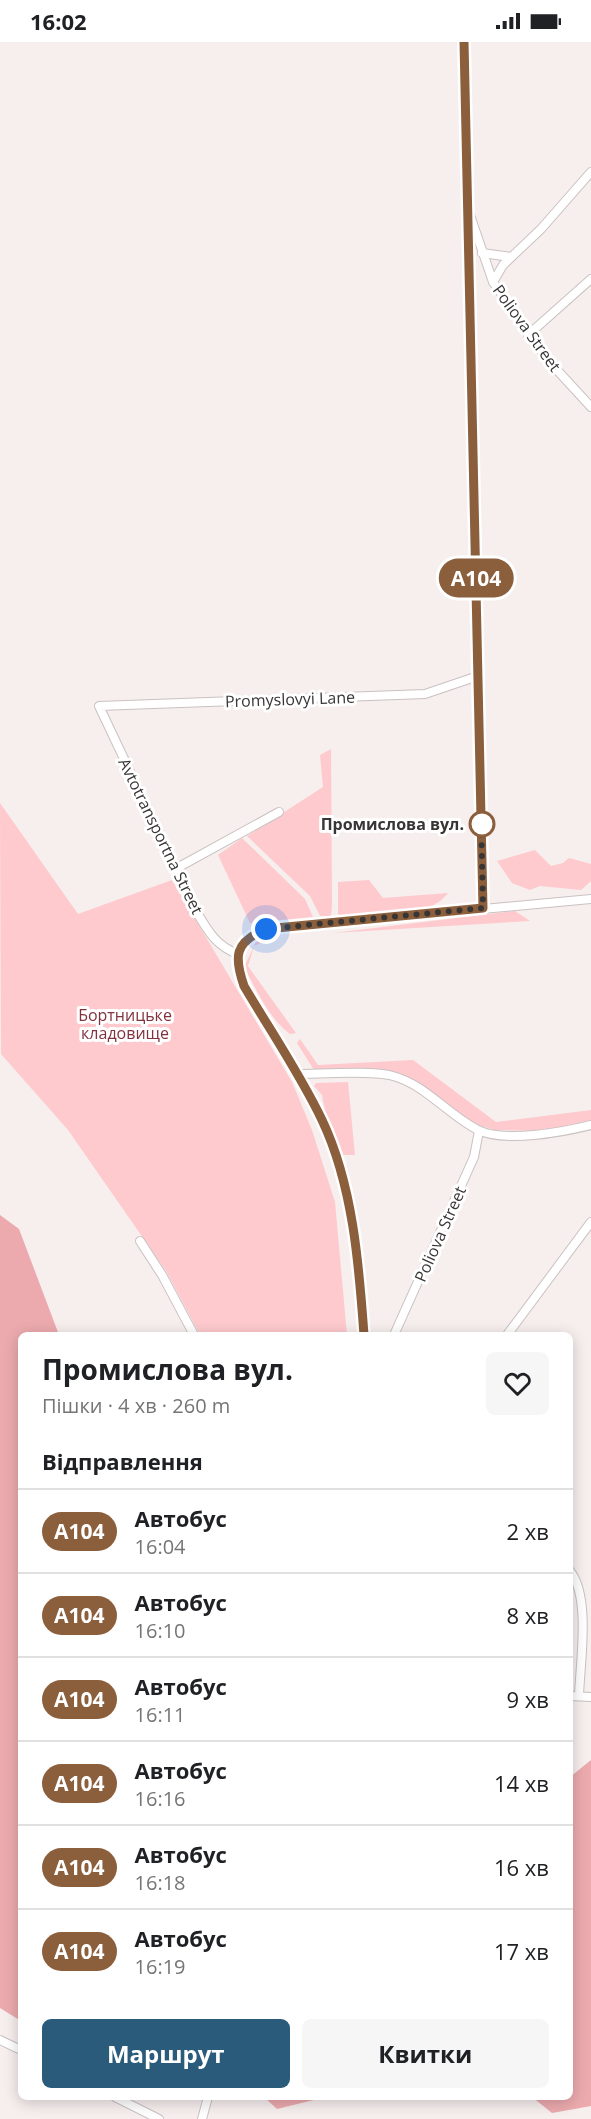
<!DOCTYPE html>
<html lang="uk">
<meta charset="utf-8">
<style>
:root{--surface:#fff;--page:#f6f6f6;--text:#202124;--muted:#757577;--line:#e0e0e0;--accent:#2b5b7a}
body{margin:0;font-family:"Open Sans",sans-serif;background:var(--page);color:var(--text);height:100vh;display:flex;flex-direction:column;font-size:22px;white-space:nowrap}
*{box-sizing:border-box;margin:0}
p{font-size:20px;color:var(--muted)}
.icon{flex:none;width:33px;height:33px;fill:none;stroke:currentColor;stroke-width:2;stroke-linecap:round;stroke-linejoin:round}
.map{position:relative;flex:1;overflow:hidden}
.drawer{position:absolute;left:18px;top:1290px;width:555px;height:768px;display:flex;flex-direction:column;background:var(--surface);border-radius:9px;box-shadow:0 3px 15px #0003}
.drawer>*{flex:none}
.badge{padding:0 12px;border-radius:20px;font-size:21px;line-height:39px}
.you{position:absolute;width:30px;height:30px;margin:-15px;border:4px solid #fff;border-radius:50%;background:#1a73e8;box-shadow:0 0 0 9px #1a73e833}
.map>.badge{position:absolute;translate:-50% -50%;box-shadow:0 0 0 3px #fff}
h2{padding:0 24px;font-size:22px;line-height:54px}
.round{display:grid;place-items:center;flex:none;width:63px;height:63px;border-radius:9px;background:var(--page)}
.summary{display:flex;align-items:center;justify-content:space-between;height:102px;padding:0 24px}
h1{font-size:28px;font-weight:700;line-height:45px}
.cta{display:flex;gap:12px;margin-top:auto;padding:12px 24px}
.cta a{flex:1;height:69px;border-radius:9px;background:var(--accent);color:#fff;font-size:24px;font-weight:700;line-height:69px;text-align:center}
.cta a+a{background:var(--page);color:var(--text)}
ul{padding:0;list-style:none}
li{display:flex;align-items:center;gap:18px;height:84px;padding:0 24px;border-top:2px solid var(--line)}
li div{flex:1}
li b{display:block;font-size:22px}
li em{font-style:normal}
li .badge{min-width:66px;font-weight:700;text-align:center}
.status{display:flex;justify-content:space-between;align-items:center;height:42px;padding:0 30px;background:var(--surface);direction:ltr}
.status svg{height:16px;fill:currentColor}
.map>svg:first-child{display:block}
</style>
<div class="status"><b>16:02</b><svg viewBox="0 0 49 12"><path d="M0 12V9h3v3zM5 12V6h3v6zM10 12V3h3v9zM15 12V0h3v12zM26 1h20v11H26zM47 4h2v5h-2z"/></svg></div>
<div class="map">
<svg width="591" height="2077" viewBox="0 0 591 2077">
<rect width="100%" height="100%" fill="#f7eeee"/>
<g fill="#fecacd">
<path d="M 331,707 L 332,864 L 331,874 L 320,874 L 310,854 L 247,794 L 323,745 L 320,713 Z"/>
<path d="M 0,761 L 78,872 L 172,838 L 292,1040 L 312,1088 L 335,1160 L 347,1293 L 200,1293 L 166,1229 L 68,1088 L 1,1012 Z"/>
<path d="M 242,796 L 305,857 L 313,875 L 250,881 L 218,813 Z"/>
<path d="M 535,808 L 551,824 L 563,821 L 569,816 L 591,822 L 591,839 L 581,848 L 540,844 L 530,848 L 512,841 L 497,819 Z"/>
<path d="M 369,838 L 383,856 L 448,851 C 431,876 374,873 345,876 L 338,872 L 338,840 Z"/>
<path d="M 515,869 L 530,879 L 333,891 Z"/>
<path d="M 281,892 L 254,904 L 248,924 L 296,991 L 290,992 C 268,975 257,949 244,925 L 256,900 Z"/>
<path d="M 300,997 L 318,1023 L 413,1018 L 496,1080 L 591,1068 L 591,1080 L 556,1089 L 495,1088 L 472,1081 L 392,1031 L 314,1028 L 297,1001 Z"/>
<path d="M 348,1040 L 355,1113 L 343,1113 L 326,1074 L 322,1053 L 314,1044 L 316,1041 Z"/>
</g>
<g fill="#ecaaae">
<path d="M 0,1173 L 19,1187 L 59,1293 L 21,1293 L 21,1979 L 0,1966 Z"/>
<path d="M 591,1718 L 591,2064 L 552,2071 L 532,2055 L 570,2055 L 570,1735 Z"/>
<path d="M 264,2055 L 326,2055 L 277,2067 Z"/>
</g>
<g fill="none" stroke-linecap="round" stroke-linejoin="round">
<g stroke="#cac1c1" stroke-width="10">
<g id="minor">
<path d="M 464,0 L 483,866"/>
<path d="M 470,173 L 493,240 L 546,316 L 591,365"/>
<path d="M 482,211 L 511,215"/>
<path d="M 493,240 L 503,223 L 541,187 L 591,130"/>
<path d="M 528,293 L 591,237"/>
<path d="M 177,826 L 279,770"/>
<path d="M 238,912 C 216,904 208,889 196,869 L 99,664 L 425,652 L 478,634"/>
<path d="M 296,1032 C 320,1032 373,1028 393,1034 C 426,1043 448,1073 478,1088 C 505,1101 563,1090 591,1083"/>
<path d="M 140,1199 L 162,1233 L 194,1293"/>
<path d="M 364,1293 C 359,1223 354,1143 322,1078 C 300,1032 270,988 244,944 C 234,915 234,900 266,887 L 591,857"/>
<path d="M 394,1293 L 474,1115 L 479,1089"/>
<path d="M 507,1293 L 591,1180"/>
<path d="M 570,1529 C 591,1555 580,1621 579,1654"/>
<path d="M 570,1654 L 591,1655"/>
<path d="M 0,1998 L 21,2008"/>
<path d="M 115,2055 L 159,2077"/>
<path d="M 202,2077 L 208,2055"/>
</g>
</g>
<use href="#minor" stroke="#fff" stroke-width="8"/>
</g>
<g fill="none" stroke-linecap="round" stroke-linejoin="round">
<g stroke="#fff" stroke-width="14">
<path id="line" d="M 364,1293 C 359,1223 353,1143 322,1078 C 300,1032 270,988 244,944 C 234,915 234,900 266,887 L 483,866 L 464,0"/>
</g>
<use href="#line" stroke="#8b5e3c" stroke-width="9"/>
<path stroke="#383535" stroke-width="6" stroke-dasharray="0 10.8" d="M 266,887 L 483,866 L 481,774 L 482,782"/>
</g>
<circle fill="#fff" stroke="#8b5e3c" stroke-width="3" cx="482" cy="782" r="12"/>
<g text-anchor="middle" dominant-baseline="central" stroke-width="6" stroke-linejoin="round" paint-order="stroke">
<g font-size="16" fill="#383535" stroke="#fff">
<text transform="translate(527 286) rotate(54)">Poliova Street</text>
<text transform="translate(290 657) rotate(-2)">Promyslovyi Lane</text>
<text transform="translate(161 794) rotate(64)">Avtotransportna Street</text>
<text transform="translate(440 1192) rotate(-66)">Poliova Street</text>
</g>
<g font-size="16" font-weight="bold" fill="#383535" stroke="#fff" text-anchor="end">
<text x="464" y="782">Промислова вул.</text>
</g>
<g font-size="16" fill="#80323d" stroke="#fff">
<text x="125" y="973">Бортницьке<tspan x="125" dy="18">кладовище</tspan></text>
</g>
</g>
</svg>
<div class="you" style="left:266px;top:887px"></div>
<b class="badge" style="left:476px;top:536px;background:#8b5e3c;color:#fff">А104</b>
<section class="drawer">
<div class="summary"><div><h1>Промислова вул.</h1><p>Пішки · 4 хв · 260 m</p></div><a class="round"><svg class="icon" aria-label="heart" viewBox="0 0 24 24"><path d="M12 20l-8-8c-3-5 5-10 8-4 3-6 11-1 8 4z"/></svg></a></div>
<h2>Відправлення</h2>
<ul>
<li><span class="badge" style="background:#8b5e3c;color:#fff">А104</span><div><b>Автобус</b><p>16:04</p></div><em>2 хв</em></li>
<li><span class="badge" style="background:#8b5e3c;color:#fff">А104</span><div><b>Автобус</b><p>16:10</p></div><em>8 хв</em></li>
<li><span class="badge" style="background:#8b5e3c;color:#fff">А104</span><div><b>Автобус</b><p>16:11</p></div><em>9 хв</em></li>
<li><span class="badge" style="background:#8b5e3c;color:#fff">А104</span><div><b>Автобус</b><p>16:16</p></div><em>14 хв</em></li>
<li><span class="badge" style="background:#8b5e3c;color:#fff">А104</span><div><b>Автобус</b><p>16:18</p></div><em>16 хв</em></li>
<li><span class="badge" style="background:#8b5e3c;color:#fff">А104</span><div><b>Автобус</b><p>16:19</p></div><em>17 хв</em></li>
</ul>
<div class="cta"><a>Маршрут</a><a>Квитки</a></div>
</section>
</div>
